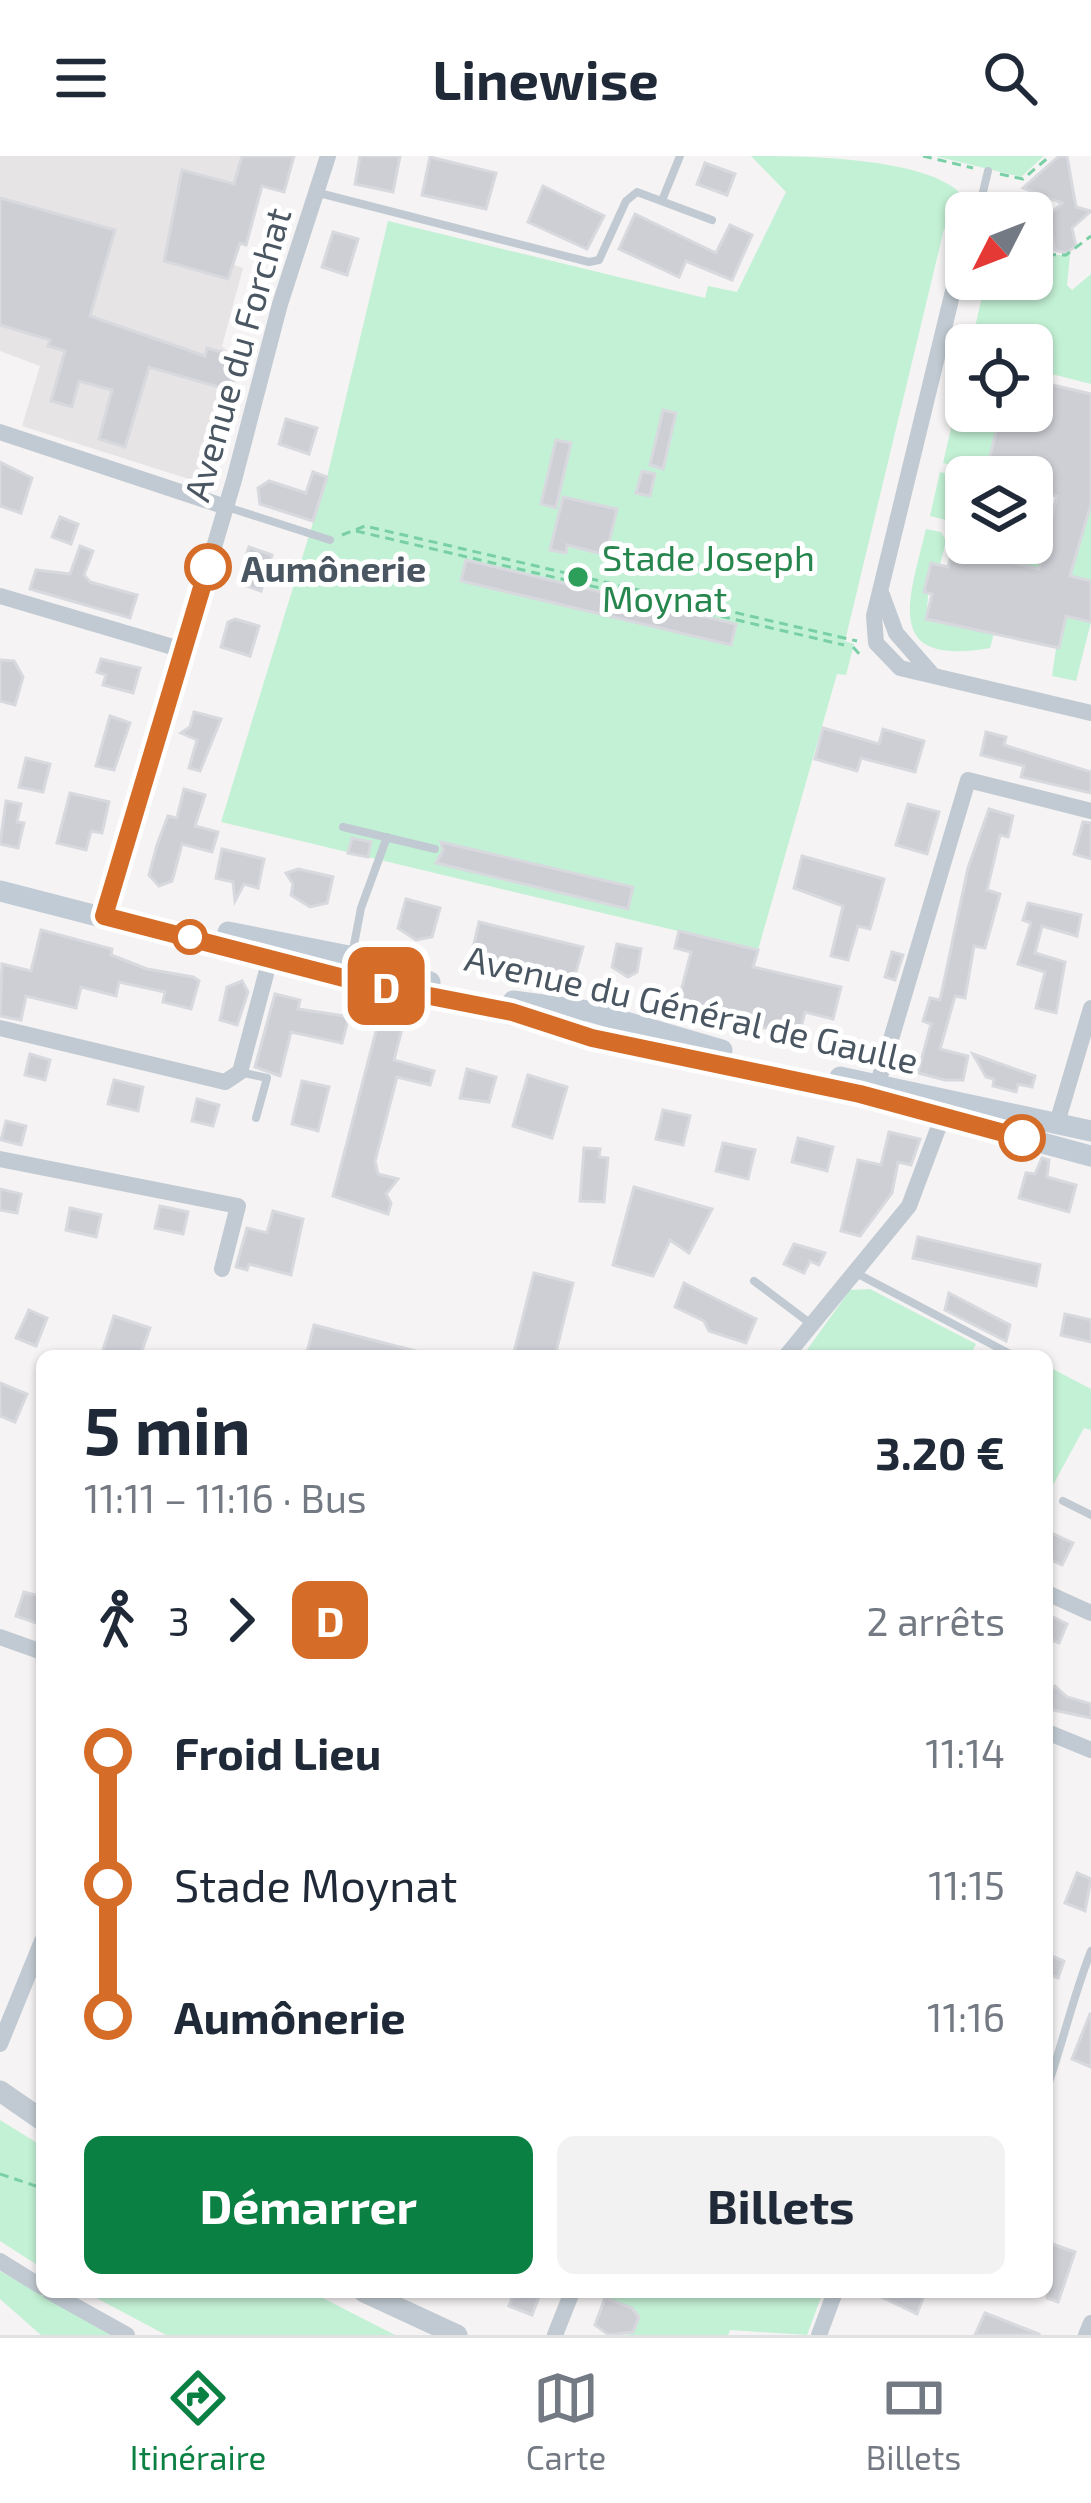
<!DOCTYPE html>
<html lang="fr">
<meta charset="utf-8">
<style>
:root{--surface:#fff;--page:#f2f2f3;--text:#1f2937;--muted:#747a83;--line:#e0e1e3;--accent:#0b8043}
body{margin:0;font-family:"Exo 2",sans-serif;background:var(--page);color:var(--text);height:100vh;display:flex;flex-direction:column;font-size:45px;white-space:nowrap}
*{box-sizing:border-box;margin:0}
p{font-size:39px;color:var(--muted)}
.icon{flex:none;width:66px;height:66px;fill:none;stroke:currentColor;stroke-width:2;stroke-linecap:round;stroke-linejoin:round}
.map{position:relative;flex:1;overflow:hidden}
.sheet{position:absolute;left:36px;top:1194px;width:1017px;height:948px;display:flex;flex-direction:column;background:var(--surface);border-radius:18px;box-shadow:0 3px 9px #0004}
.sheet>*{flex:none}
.badge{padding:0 24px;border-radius:18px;font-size:42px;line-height:78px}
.needle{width:78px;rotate:228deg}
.buttons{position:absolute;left:945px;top:36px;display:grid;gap:24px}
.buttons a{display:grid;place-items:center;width:108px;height:108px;border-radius:18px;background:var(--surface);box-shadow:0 3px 9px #0004;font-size:60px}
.map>.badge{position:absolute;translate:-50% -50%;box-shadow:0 0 0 6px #fff}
.legs{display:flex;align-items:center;gap:18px;height:132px;padding:0 48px;font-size:39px}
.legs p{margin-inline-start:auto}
.head{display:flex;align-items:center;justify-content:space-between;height:204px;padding:0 48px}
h1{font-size:66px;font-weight:700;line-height:90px}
.primary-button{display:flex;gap:24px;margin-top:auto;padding:24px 48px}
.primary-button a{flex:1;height:138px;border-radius:18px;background:var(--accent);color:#fff;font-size:48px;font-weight:700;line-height:138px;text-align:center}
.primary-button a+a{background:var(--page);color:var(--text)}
ul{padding:0 48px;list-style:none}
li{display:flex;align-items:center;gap:42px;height:132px;font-size:45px}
li i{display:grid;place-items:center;width:18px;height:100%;margin:0 15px;background:currentColor}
li i::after{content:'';width:30px;height:30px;margin:-15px;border:9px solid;border-radius:50%;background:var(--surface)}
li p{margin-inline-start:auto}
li:first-child i{background:linear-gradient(#0000 50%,currentColor 0)}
li:last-child i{background:linear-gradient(currentColor 50%,#0000 0)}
header{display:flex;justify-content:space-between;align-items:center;height:156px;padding:0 48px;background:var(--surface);font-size:54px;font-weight:700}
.dock{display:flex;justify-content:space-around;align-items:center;height:168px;border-top:3px solid var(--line);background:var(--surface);font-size:33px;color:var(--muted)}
.dock a{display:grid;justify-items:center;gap:6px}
.dock .on{color:var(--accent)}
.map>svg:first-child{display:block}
</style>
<header><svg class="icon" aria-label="menu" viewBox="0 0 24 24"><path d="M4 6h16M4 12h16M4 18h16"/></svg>Linewise<svg class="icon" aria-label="search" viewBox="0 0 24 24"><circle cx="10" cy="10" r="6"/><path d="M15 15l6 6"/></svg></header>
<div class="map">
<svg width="1091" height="2179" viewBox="0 0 1091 2179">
<rect width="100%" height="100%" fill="#f5f3f3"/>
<path fill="#e6e4e5" d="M 0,0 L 294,0 L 284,36 L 262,31 L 246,89 L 240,88 L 234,109 L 243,112 L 222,190 L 237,206 L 239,221 L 225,240 L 230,250 L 211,311 L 192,324 L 22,270 L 40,210 L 0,195 Z"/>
<g fill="#c3f1d5">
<path d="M 751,0 C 802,0 961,0 971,56 L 957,53 L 952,73 L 944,73 L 845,485 L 854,488 L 846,519 L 837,518 L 758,794 L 221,666 L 327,321 L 388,65 L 705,142 L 708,130 L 737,136 L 786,36 Z"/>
<path d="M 935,0 L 1044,0 L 1021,21 Z"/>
<path d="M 1032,99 L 1070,99 L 1067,129 L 1072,134 L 1091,118 L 1091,228 L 1032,213 L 1032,189 L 971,189 L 986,123 L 1032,123 Z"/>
<path d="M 966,208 L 966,255 L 1001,255 L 986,317 L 943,307 Z"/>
<path d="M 940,316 L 966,322 L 966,387 L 1032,387 L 1032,338 L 1047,342 L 1034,393 L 1048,415 L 953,392 L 958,367 L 930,360 Z"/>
<path d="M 1087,347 L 1091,348 L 1091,426 L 1070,420 Z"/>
<path d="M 926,373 L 941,376 L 946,385 L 940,409 L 931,408 L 926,463 L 994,477 L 990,492 C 882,511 909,444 926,373 Z"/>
<path d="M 1061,459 L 1091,466 L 1076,525 L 1052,520 Z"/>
<path d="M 870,1133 L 976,1188 L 970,1200 L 804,1198 L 850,1134 Z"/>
<path d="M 1051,1212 L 1091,1233 L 1091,1274 L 1084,1272 L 1047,1340 Z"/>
<path d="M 0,1964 L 42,1990 L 42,2112 L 0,2085 Z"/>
<path d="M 0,2115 L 111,2179 L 41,2179 L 0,2143 Z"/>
<path d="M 85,2136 L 311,2136 L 395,2179 L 166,2179 Z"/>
<path d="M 587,2136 L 823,2136 L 807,2179 L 730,2174 L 728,2179 L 627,2179 L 639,2161 L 635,2155 Z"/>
</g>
<g fill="#cdcfd5" stroke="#d7d9de" stroke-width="3">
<path d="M 242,0 L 294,0 L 284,36 L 262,30 L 246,89 L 240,87 L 228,123 L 164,105 L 182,14 L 234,28 Z"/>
<path d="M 360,0 L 400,0 L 393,36 L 355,28 Z"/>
<path d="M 1059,0 L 1067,0 L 1076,51 L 1091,55 L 1072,72 L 1076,90 L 1066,97 L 1055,94 L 1049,59 L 1062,47 L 1023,32 Z"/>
<path d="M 430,1 L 496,17 L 486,53 L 422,39 Z"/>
<path d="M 705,7 L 735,18 L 727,39 L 697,28 Z"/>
<path d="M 543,30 L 604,60 L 587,93 L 528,66 Z"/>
<path d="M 0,42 L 115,74 L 90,160 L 205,200 L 207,192 L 229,198 L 227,206 L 237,209 L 229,234 L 149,211 L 125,291 L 99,283 L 112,234 L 79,225 L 72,251 L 51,245 L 65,195 L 48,190 L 50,184 L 0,169 Z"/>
<path d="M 635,58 L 716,97 L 730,69 L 752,79 L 732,124 L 686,105 L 679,121 L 619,93 Z"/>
<path d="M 333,76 L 358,83 L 347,119 L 322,111 Z"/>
<path d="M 1032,224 L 1091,238 L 1091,348 L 1070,420 L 1091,425 L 1091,466 L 1066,460 L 1059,492 L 926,463 L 932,438 L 924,436 L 931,407 L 948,411 L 953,392 L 1039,413 L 1057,340 L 1032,334 L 1032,321 L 985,321 L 1001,255 L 1032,255 Z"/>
<path d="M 663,254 L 676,257 L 663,313 L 650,309 Z"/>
<path d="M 286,263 L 317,272 L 309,298 L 279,288 Z"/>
<path d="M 556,284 L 571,287 L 556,352 L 541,348 Z"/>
<path d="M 0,306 L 32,322 L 21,357 L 0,350 Z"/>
<path d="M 642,315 L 655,318 L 650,340 L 636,337 Z"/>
<path d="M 313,316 L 327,321 L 313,365 L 260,348 L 258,332 L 269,325 L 306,337 Z"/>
<path d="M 563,341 L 617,353 L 606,399 L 567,389 L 566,397 L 550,394 Z"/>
<path d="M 60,361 L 78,368 L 71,388 L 52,381 Z"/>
<path d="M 613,387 L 627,390 L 622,410 L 608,407 Z"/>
<path d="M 80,390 L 93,395 L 84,419 L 90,426 L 137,439 L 130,462 L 30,433 L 36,414 L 70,418 Z"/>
<path d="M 249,391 L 272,399 L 261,435 L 238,427 Z"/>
<path d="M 466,404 L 736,468 L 731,489 L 461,425 Z"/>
<path d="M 235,463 L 259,470 L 250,500 L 221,491 L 228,466 Z"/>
<path d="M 101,503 L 140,512 L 133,537 L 103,529 L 106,519 L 97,516 Z"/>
<path d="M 0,504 L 14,505 L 23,521 L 15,549 L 0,545 Z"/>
<path d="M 194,556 L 221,563 L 200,615 L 189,612 L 197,584 L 181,577 L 190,571 Z"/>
<path d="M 110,560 L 130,567 L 114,614 L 96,610 Z"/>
<path d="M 823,572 L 879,588 L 883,573 L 924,585 L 915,616 L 861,602 L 857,615 L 815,603 Z"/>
<path d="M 986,576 L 1006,581 L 1004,589 L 1091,616 L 1091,637 L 1021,621 L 1024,610 L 981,599 Z"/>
<path d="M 26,602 L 50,608 L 43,636 L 19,631 Z"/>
<path d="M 184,633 L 205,639 L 195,670 L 218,676 L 212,696 L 182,688 L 172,725 L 159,730 L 149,719 L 157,689 L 168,660 L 177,662 Z"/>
<path d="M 70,637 L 109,646 L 102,677 L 91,675 L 86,694 L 57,687 Z"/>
<path d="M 6,645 L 21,648 L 17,666 L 24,667 L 18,692 L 0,688 Z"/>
<path d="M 908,648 L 939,656 L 927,698 L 896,689 Z"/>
<path d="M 989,653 L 1013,660 L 1008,681 L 1000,679 L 987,734 L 1000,738 L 985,792 L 974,790 L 965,842 L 955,840 L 940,893 L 968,900 L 963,924 L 945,924 L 918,917 L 931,868 L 923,865 L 930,842 L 940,844 L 968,712 Z"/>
<path d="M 1083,666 L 1091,667 L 1091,703 L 1074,698 Z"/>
<path d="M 352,682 L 371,686 L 368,701 L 348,697 Z"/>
<path d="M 441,686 L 633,731 L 628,753 L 436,707 L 443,694 Z"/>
<path d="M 222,693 L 264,703 L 258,732 L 244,728 L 235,745 L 233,726 L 216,722 Z"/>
<path d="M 802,700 L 884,723 L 870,773 L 858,770 L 848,804 L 831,800 L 843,750 L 794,732 Z"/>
<path d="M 298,713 L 333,721 L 327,747 L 310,751 L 291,739 L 293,728 L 286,717 Z"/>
<path d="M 406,743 L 440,752 L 432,781 L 416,784 L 398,772 Z"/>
<path d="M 1028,747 L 1081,759 L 1077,780 L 1042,770 L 1035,797 L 1065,806 L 1056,857 L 1036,852 L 1045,816 L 1018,808 L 1031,767 L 1023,764 Z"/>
<path d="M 479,766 L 583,791 L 574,823 L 472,797 Z"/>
<path d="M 41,774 L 112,793 L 111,799 L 147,813 L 193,821 L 199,825 L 191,853 L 163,846 L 165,836 L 119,826 L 116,840 L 81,831 L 76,852 L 26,840 L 21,864 L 0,860 L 2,808 L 31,815 Z"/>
<path d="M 679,775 L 758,794 L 753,811 L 841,831 L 833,863 L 805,856 L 799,880 L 677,851 L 691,796 L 675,792 Z"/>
<path d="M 617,788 L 641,793 L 637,816 L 628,821 L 612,811 Z"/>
<path d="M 892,796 L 903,799 L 895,824 L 885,821 Z"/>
<path d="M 242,825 L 248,836 L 237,869 L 220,864 L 227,831 Z"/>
<path d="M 275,838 L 300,844 L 298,853 L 344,860 L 348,864 L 342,887 L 291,876 L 280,920 L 255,911 Z"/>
<path d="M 380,860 L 404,865 L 394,904 L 434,915 L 430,929 L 397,921 L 375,1005 L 378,1018 L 398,1023 L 386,1038 L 391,1047 L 388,1058 L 333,1040 Z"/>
<path d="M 30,898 L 50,904 L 45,924 L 25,919 Z"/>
<path d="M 973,898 L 1035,920 L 1032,931 L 1018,928 L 1016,936 L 993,930 L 994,923 L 986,921 Z"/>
<path d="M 467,913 L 496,921 L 489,946 L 460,942 Z"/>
<path d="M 528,919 L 567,931 L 552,982 L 513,970 Z"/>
<path d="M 114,924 L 143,931 L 138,955 L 108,948 Z"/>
<path d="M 302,925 L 329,931 L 318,975 L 292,968 Z"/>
<path d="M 197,943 L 219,949 L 213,970 L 192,965 Z"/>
<path d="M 663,954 L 690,960 L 683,989 L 656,983 Z"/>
<path d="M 6,965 L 26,970 L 21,989 L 1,984 Z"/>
<path d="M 889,976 L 920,983 L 911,1009 L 898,1006 L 892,1037 L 860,1080 L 841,1075 L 858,1004 L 881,1009 Z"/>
<path d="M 798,982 L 833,991 L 827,1015 L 792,1006 Z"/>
<path d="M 723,987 L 755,994 L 748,1023 L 716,1015 Z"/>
<path d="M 584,992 L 600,993 L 599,1001 L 608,1002 L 604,1046 L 580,1045 Z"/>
<path d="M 1042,1002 L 1049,1004 L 1047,1021 L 1076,1029 L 1069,1056 L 1019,1042 L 1026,1017 L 1035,1018 Z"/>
<path d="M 634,1031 L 712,1053 L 689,1097 L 670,1084 L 653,1120 L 613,1109 Z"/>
<path d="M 0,1033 L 21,1038 L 17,1057 L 0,1054 Z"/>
<path d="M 160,1050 L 188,1056 L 183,1078 L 155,1072 Z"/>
<path d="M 70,1052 L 101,1059 L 96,1081 L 66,1074 Z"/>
<path d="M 273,1055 L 303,1063 L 291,1119 L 249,1108 L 247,1114 L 236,1111 L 247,1072 L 267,1077 Z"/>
<path d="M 918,1081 L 1040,1109 L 1036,1130 L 913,1102 Z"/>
<path d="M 794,1088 L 825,1097 L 819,1109 L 810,1105 L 804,1117 L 784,1108 Z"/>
<path d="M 534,1117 L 573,1127 L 555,1200 L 513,1200 Z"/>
<path d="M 684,1127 L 756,1163 L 746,1187 L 709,1175 L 704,1165 L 675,1151 Z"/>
<path d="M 949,1137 L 1010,1169 L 1006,1185 L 945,1154 Z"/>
<path d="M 29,1154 L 47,1162 L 36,1190 L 16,1182 Z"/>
<path d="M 1065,1158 L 1091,1164 L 1091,1186 L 1061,1179 Z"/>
<path d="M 114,1160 L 150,1172 L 140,1200 L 101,1200 Z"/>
<path d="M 314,1169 L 416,1195 L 415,1200 L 306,1200 Z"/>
<path d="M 0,1227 L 27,1238 L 15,1266 L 0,1260 Z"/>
<path d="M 1047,1375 L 1073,1387 L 1062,1409 L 1047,1402 Z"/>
<path d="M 24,1436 L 42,1441 L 42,1469 L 16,1460 Z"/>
<path d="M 1047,1458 L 1067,1468 L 1059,1487 L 1047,1482 Z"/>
<path d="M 1055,1530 L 1067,1541 L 1091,1548 L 1091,1562 L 1053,1554 L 1047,1537 Z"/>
<path d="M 1077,1717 L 1091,1723 L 1085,1755 L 1065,1747 Z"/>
<path d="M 1047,1798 L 1064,1805 L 1058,1822 L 1047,1818 Z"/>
<path d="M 1090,1858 L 1091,1858 L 1091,1911 L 1072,1903 Z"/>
<path d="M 1052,2088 L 1075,2096 L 1058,2146 L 1047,2142 Z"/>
<path d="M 514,2136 L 541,2136 L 532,2159 L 509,2150 Z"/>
<path d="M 871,2136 L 917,2136 L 923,2142 L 917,2158 Z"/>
<path d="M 605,2142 L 632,2152 L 639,2161 L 633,2176 L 609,2179 L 595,2169 Z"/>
<path d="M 985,2157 L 1039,2178 L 1039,2179 L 975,2179 Z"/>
</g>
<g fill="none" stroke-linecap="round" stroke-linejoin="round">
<g stroke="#7ad0a6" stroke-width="3" stroke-dasharray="9 6" stroke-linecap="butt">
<path d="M 923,0 L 973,12"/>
<path d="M 1000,18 L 1023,23 L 1050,0"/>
<path d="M 1032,98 L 1066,99 L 1091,80"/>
<path d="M 356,375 L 844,489"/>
<path d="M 342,379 L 365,370 L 857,485"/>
<path d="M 853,491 L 863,502"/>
<path d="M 0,2018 L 42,2032"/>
</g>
<g stroke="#c1cad2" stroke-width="8">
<path d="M 319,37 L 589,106 L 599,104 L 626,45 L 637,36 L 712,64"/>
<path d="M 663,42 L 680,0"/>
<path d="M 978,57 L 988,15"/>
<path d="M 227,351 L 330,384"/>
<path d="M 343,671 L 435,693"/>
<path d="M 352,799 L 361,752 L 387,681"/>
<path d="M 240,916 L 267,922 L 256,962"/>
<path d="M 856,1117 L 1014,1200"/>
<path d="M 754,1125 L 811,1168"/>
<path d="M 1063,1345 L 1091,1359"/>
<path d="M 1047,1932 C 1063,1886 1073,1841 1091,1795"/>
</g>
<g stroke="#c1cad2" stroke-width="16">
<path d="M 966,102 L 954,131 L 874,460 L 876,487 L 900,512 L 1091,557"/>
<path d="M 0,276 L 226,351"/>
<path d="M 882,439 L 896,477 L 931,517"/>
<path d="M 0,440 L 183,494"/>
<path d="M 104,760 L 234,324 L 280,148 L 328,0"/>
<path d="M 0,872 L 225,926 L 240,916 L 270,803"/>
<path d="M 878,927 L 968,624 L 1091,655"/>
<path d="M 1057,967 L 1091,852"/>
<path d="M 0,1003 L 238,1050 L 222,1113"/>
<path d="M 786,1200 L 909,1050 L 942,962"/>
<path d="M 1047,1437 L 1091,1457"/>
<path d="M 0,1481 L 42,1496"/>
<path d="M 1047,1576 L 1091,1594"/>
<path d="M 0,1888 L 42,1785"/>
<path d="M 0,2105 L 42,2131"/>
<path d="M 50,2136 L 127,2179"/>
<path d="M 555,2179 L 572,2136"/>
<path d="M 819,2179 L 835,2136"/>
<path d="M 1086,2179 L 1091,2167"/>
</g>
<g stroke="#c1cad2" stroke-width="21">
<path d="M 0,1935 L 42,1964"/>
<path d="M 364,2136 L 457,2179"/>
</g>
<g stroke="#c1cbd6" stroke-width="21">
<path d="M 0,735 L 318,817 L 426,836 L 613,887 L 860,938 L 1091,1000"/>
<path d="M 228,776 L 364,803 L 430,826"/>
<path d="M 513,845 L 588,855 L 722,894"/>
<path d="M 840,921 L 1091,975"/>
</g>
</g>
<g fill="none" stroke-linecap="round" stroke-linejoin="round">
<g stroke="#fff" stroke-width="27">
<path id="line-1" d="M 208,411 L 104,760 L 363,827 L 512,856 L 592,882 L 860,938 L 1022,982"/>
</g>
<use href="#line-1" stroke="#d56d29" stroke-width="18"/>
</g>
<g fill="#fff" stroke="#d56d29" stroke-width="6">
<circle cx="208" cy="411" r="21"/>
<circle cx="190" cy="781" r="15"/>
<circle cx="1022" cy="982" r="21"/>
</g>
<circle fill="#2e9e5b" stroke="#fff" stroke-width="4.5" cx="578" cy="421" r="12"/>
<g text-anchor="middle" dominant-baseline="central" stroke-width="10" stroke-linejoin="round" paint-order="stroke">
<g font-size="36" fill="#4a5661" stroke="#fff">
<text transform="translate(236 198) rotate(-74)">Avenue du Forchat</text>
<text transform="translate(692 852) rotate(13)">Avenue du Général de Gaulle</text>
</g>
<g font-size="36" fill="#27864d" stroke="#fff" text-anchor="start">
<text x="602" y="400">Stade Joseph<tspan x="602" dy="41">Moynat</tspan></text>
</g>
<g font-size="36" font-weight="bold" fill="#4a5661" stroke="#fff" text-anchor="start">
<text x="241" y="411">Aumônerie</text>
</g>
</g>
</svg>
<div class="buttons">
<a><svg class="needle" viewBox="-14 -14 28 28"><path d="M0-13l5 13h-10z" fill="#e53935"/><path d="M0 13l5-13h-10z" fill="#747a83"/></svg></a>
<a><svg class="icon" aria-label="locate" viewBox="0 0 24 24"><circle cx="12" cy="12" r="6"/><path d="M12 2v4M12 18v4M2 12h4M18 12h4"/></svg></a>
<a><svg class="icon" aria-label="layers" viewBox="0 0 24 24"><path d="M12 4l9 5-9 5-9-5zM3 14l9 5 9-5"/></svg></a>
</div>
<b class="badge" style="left:386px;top:830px;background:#d56d29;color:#fff">D</b>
<section class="sheet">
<div class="head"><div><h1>5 min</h1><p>11:11 – 11:16 · Bus</p></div><b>3.20 €</b></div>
<div class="legs"><svg class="icon" aria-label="walk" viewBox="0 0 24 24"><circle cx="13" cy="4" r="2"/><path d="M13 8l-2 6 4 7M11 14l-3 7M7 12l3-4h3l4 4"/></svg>3<svg class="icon" aria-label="forward" viewBox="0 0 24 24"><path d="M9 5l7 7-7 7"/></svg><b class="badge" style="background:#d56d29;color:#fff">D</b><p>2 arrêts</p></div>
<ul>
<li><i style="color:#d56d29"></i><b>Froid Lieu</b><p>11:14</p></li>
<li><i style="color:#d56d29"></i><span>Stade Moynat</span><p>11:15</p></li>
<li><i style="color:#d56d29"></i><b>Aumônerie</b><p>11:16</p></li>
</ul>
<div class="primary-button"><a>Démarrer</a><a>Billets</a></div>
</section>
</div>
<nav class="dock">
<a class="on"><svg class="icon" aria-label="directions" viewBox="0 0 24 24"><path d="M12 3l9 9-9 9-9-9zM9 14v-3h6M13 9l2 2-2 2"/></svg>Itinéraire</a>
<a><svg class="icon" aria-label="map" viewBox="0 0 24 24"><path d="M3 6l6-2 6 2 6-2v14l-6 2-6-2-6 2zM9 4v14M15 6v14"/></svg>Carte</a>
<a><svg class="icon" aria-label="tickets" viewBox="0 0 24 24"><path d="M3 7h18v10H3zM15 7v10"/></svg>Billets</a>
</nav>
